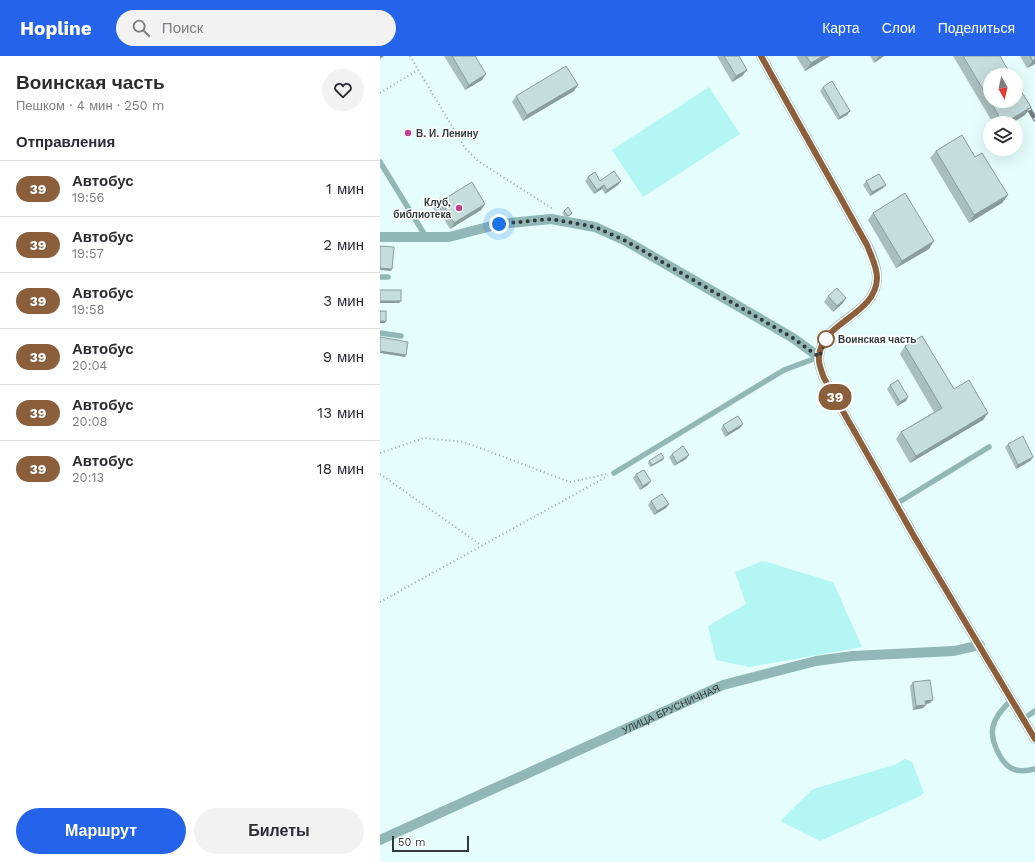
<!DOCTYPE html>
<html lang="ru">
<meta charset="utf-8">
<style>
:root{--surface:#fff;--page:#f2f2f3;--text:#2b2b33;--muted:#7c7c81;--line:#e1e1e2;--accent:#2563eb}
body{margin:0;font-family:"Work Sans",sans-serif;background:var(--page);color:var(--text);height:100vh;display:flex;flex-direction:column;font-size:15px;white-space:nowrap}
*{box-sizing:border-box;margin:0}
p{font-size:13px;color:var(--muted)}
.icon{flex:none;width:22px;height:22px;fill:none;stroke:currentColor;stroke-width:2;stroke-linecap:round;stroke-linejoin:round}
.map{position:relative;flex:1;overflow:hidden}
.side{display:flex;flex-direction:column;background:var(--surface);width:380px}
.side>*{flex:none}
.badge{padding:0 8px;border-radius:13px;font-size:14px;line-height:26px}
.needle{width:26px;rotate:172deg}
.buttons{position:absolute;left:603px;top:12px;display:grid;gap:8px}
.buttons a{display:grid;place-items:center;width:40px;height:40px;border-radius:50%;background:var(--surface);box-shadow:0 4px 16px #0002;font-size:20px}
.scale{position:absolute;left:12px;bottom:10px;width:77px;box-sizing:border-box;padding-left:4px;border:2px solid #313b3b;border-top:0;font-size:11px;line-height:14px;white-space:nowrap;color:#313b3b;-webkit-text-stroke:3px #fff;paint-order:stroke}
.you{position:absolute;width:20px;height:20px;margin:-10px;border:3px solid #fff;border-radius:50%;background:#1a73e8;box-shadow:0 0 0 6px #1a73e833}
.map>.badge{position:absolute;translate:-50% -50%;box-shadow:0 0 0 2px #fff}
h2{padding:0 16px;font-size:15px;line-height:36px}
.round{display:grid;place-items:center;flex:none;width:42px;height:42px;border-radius:21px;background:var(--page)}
.overview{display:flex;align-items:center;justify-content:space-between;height:68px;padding:0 16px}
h1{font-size:19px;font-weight:700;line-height:30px}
.primary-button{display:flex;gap:8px;margin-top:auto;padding:8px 16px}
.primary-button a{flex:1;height:46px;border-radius:24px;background:var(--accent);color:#fff;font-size:16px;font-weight:700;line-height:46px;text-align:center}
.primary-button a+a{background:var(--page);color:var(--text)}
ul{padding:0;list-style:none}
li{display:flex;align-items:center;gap:12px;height:56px;padding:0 16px;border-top:1px solid var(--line)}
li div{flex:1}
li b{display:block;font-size:15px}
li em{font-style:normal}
li .badge{min-width:44px;font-weight:700;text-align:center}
header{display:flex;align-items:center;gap:24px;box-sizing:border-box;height:56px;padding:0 20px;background:var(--accent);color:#fff}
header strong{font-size:19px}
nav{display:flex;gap:22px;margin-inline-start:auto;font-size:14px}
.search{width:280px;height:36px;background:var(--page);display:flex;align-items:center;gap:10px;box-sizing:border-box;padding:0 14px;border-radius:22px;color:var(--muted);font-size:15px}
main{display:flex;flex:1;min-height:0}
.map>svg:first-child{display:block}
</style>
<header>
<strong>Hopline</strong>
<div class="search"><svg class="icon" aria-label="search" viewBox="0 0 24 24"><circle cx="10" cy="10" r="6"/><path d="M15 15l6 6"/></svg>Поиск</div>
<nav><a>Карта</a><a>Слои</a><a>Поделиться</a></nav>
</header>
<main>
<section class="side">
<div class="overview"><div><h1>Воинская часть</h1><p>Пешком · 4 мин · 250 m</p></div><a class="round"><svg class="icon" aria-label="heart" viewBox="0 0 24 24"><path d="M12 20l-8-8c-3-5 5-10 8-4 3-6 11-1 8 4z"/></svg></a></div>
<h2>Отправления</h2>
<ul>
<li><span class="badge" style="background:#8b5e3c;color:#fff">39</span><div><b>Автобус</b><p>19:56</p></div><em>1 мин</em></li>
<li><span class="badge" style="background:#8b5e3c;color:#fff">39</span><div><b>Автобус</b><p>19:57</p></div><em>2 мин</em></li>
<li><span class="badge" style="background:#8b5e3c;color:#fff">39</span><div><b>Автобус</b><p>19:58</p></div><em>3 мин</em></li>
<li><span class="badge" style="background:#8b5e3c;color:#fff">39</span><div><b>Автобус</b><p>20:04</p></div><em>9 мин</em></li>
<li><span class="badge" style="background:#8b5e3c;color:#fff">39</span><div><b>Автобус</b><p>20:08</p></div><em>13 мин</em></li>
<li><span class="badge" style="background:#8b5e3c;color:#fff">39</span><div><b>Автобус</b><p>20:13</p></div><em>18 мин</em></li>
</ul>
<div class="primary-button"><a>Маршрут</a><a>Билеты</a></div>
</section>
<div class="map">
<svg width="655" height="806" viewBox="0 0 655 806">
<rect width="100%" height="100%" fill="#e5fefd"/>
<g fill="#b3f6f4">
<path d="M 329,31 L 360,78 L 263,141 L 232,94 Z"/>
<path d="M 383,505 L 453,526 L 482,591 L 369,611 L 336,604 L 328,570 L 366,548 L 355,516 Z"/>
<path d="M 525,703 L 532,706 L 544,737 L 538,741 L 440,785 L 400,765 L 433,733 L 514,709 Z"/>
</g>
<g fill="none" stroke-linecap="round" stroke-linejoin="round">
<g stroke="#93a5a5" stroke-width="2" stroke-dasharray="1 3" stroke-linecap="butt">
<path d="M 30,0 L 85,92 L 98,105 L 173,153"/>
<path d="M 0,37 L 38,14"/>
<path d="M 0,397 L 44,382 L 84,386 L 190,426 L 227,418"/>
<path d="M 0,418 L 101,489"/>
<path d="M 0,546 L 228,420"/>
</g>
<g stroke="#92b7b7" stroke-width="5.5">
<path d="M 0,106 L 46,181"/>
<path d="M 0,221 L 8,221"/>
<path d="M 0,277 L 21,280"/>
<path d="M 234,417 L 404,314 L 439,301"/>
<path d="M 516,448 L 609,391"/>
<path d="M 632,643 C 624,652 615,660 613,671 C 610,683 620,706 631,712 C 638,716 647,715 655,713"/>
<path d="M 643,663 L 655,655"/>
</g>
<g stroke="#92b7b7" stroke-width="10">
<path d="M 0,181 L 69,181 L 119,168 L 171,163 L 215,171 L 246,185 L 413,282 L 439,301"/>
<path id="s1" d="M 0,784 L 343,629 L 436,605 L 473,600 L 574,595 L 600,589"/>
</g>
<path stroke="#92b7b7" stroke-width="10" d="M 381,0 L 487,189 C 492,199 497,210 497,222 C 496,260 441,264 439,301 C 438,308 442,316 444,322 L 535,482 L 655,683"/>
<g stroke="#6d7c7c" stroke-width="4.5">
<path id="rail" d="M 636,31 L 655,63"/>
</g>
<use href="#rail" stroke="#fff" stroke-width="3" stroke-dasharray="9" stroke-linecap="butt"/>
</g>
<g fill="#a9bebe">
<path d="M 64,0 L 95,0 L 102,24 L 85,34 Z"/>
<path d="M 337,0 L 359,0 L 367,14 L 362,20 L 352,26 Z"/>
<path d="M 416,0 L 450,0 L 425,15 Z"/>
<path d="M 490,0 L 504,0 L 494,7 Z"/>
<path d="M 573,0 L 620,0 L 645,59 L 632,67 L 613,67 Z"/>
<path d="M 640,0 L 655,0 L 655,8 L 647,12 Z"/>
<path d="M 443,31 L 470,55 L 467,59 L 458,64 L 440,35 Z"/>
<path d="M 194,35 L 143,65 L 132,46 L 136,40 Z"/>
<path d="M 556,95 L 595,101 L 628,139 L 622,147 L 589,167 L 550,102 Z"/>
<path d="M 208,121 L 220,125 L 238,129 L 225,138 L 222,133 L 214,138 L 205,125 Z"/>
<path d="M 486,125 L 506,129 L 503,132 L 490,140 L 483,129 Z"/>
<path d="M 62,144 L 105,148 L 101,154 L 70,173 L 62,160 L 59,162 L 51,148 L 53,147 Z"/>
<path d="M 184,155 L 192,157 L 191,159 L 186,162 L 182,157 Z"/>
<path d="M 493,157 L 549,193 L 516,212 L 488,164 Z"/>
<path d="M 448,240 L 466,242 L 462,248 L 453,256 L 444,246 Z"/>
<path d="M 525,290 L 574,333 L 608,357 L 603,364 L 530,407 L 516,383 L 521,376 L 554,356 L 520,298 Z"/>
<path d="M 510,329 L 526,345 L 517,350 L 507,333 Z"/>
<path d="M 343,369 L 360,372 L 345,381 L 341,373 Z"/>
<path d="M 628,388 L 653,401 L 650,405 L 636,413 L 625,391 Z"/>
<path d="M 292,398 L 309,399 L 306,403 L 294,410 L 289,401 Z"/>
<path d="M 284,402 L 283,404 L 270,411 L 268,407 L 269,405 Z"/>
<path d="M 256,418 L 268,429 L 260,434 L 253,422 Z"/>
<path d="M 271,445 L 289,448 L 286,452 L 274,459 L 268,449 Z"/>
<path d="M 533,626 L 550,647 L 545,648 L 543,652 L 533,654 L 530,630 Z"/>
</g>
<g fill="#8a9b9b">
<path d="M 0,0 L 4,0 L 0,3 Z"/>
<path d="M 443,0 L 450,0 L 425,15 L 431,7 Z"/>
<path d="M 499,0 L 504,0 L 494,7 L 498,1 Z"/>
<path d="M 655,3 L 655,8 L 647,12 L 653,5 Z"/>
<path d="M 367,14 L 362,20 L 352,26 L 356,20 Z"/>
<path d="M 106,18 L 102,24 L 85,34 L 89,29 Z"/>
<path d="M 198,29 L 194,35 L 143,65 L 147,59 Z"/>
<path d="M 651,51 L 645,59 L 632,67 L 625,67 Z"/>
<path d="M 470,55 L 467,59 L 458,64 L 460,61 Z"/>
<path d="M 241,125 L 238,129 L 225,138 L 227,134 Z"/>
<path d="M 224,129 L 222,133 L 214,138 L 217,134 Z"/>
<path d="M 506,129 L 503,132 L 490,140 L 492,136 Z"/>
<path d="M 628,139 L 622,147 L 589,167 L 594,159 Z"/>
<path d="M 105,148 L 101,154 L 70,173 L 74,167 Z"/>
<path d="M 554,185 L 549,193 L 516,212 L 522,205 Z"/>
<path d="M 0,212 L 12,213 L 11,215 L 0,214 Z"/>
<path d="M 466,242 L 462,248 L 453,256 L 457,250 Z"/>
<path d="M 0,245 L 21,245 L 19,247 L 0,247 Z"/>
<path d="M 0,265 L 6,265 L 5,267 L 0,267 Z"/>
<path d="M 0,295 L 26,299 L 25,301 L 0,297 Z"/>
<path d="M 528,341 L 526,345 L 517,350 L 520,346 Z"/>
<path d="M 608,357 L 603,364 L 530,407 L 536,400 Z"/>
<path d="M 363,368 L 360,372 L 345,381 L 348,377 Z"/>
<path d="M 309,399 L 306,403 L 294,410 L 297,407 Z"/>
<path d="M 653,401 L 650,405 L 636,413 L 638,409 Z"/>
<path d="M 284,402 L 283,404 L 270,411 L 272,409 Z"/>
<path d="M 271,425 L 268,429 L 260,434 L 263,430 Z"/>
<path d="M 289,448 L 286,452 L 274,459 L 277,455 Z"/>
<path d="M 553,644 L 550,647 L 542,649 L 545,645 Z"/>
<path d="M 546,649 L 543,652 L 533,654 L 536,650 Z"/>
</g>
<g fill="#c5dddd" stroke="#8a9b9b">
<path d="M 72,0 L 95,0 L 106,18 L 89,29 Z"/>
<path d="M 344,0 L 359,0 L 367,14 L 356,20 Z"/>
<path d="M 426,0 L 443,0 L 431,7 Z"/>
<path d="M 583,0 L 620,0 L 631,19 L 610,19 L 610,45 Z"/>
<path d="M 650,0 L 655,0 L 655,3 L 653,5 Z"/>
<path d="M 186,10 L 198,29 L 147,59 L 136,40 Z"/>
<path d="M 452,25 L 470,55 L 460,61 L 443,31 Z"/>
<path d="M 636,27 L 651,51 L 625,67 L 623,67 L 610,45 L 636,45 Z"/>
<path d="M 582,79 L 595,101 L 602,97 L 628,139 L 594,159 L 556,95 Z"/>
<path d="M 234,115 L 241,125 L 227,134 L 224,129 L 217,134 L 208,121 L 215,116 L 220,125 Z"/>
<path d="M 499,118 L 506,129 L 492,136 L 486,125 Z"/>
<path d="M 92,126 L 105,148 L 74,167 L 61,145 Z"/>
<path d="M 525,137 L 554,185 L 522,205 L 493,157 Z"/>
<path d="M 61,142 L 62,144 L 58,149 L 64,158 L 60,160 L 53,147 Z"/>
<path d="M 188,151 L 192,157 L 188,160 L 184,155 Z"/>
<path d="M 0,190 L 14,191 L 12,213 L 0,212 Z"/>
<path d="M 457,232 L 466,242 L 457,250 L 448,240 Z"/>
<rect x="0" y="234" width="21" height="11"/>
<rect x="0" y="255" width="6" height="10"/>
<path d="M 542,280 L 574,333 L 589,324 L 608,357 L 536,400 L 521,376 L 562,352 L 525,290 Z"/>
<path d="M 0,281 L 28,286 L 26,299 L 0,295 Z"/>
<path d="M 518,324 L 528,341 L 520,346 L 510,329 Z"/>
<path d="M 358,360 L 363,368 L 348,377 L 343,369 Z"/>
<path d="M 643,380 L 653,401 L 638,409 L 628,388 Z"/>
<path d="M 303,390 L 309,399 L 297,407 L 292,398 Z"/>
<path d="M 281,397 L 284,402 L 272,409 L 269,405 Z"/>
<path d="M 264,414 L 271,425 L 263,430 L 256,418 Z"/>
<path d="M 282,438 L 289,448 L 277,455 L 271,445 Z"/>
<path d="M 550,624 L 553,644 L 545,645 L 546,649 L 536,650 L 533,626 Z"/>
</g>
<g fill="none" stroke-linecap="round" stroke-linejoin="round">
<g stroke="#fff" stroke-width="9">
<path id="line" d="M 381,0 L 487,189 C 491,200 497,210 497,222 C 496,260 441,265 439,301 C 438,308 442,316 444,322 L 535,482 L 655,683"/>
</g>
<use href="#line" stroke="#8b5e3c" stroke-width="6"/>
<path stroke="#313b3b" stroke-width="4" stroke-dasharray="0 7.2" d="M 119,168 L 171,163 L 215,171 L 246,185 L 272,200 L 413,282 L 439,301 L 448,280 L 446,283"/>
</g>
<g fill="#be4393" stroke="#fff" stroke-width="1.5">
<circle cx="28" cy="77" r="4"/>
<circle cx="79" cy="152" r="4"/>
</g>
<circle fill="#fff" stroke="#8b5e3c" stroke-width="2" cx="446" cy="283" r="8"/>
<g text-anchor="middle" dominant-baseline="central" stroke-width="3" stroke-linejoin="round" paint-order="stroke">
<g font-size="10" font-weight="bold" fill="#313b3b" stroke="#fff" text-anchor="start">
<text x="36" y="77">В. И. Ленину</text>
<text x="71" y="146" text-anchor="end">Клуб,<tspan x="71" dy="12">библиотека</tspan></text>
</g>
<g font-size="10" font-weight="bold" fill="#313b3b" stroke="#fff" text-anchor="start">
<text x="458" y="283">Воинская часть</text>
</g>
<g font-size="10" fill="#313b3b" stroke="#fff">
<text stroke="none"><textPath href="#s1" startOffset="319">УЛИЦА БРУСНИЧНАЯ</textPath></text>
</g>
</g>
</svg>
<div class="buttons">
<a><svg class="needle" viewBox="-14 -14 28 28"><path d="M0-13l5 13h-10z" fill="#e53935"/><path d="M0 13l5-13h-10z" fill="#7c7c81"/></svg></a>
<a><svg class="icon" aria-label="layers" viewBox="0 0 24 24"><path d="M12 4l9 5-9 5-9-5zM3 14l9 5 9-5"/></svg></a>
</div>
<div class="scale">50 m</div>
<div class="you" style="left:119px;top:168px"></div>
<b class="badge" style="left:455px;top:341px;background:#8b5e3c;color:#fff">39</b>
</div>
</main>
